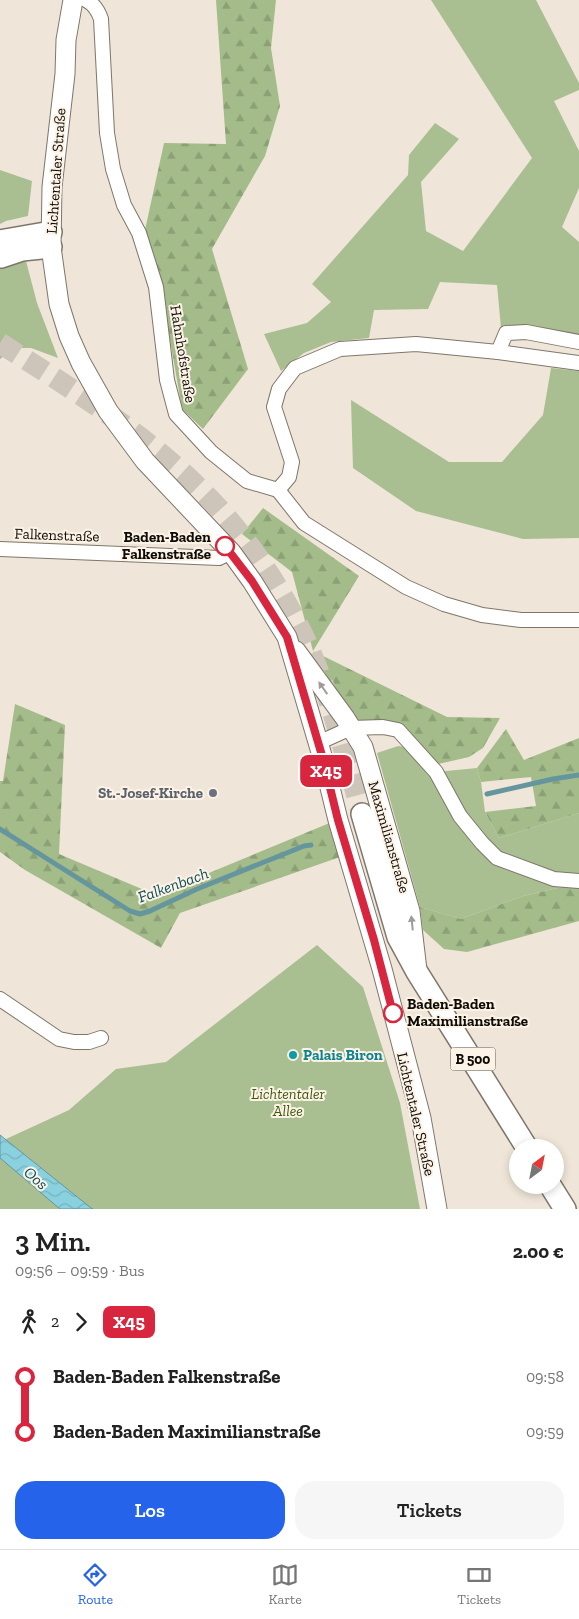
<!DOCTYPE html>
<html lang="de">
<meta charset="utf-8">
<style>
:root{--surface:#fff;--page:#f6f6f6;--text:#222;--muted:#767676;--line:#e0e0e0;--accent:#2563eb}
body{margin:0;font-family:"Zilla Slab",serif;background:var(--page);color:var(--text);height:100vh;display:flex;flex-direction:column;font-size:19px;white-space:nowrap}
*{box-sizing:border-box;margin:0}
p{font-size:16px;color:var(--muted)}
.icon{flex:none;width:28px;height:28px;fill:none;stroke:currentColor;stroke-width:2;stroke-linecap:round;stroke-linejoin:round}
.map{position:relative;height:1209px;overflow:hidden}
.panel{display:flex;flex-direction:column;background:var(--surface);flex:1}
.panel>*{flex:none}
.badge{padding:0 10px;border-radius:8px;font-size:18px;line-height:32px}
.needle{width:32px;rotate:32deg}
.controls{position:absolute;left:509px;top:1139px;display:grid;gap:10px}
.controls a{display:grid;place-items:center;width:55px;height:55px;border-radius:50%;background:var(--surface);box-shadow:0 2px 8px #0003;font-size:25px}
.map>.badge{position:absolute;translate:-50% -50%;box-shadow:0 0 0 2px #fff}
.legs{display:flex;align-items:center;gap:8px;height:55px;padding:0 15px;font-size:16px}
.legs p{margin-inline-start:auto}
.overview{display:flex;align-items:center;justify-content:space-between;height:85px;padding:0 15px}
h1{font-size:28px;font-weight:600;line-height:38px}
.cta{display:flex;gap:10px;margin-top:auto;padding:10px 15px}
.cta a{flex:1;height:58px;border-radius:20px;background:var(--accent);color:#fff;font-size:20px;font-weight:600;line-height:58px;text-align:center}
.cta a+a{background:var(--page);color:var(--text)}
ul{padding:0 15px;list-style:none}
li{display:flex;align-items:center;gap:18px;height:55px;font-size:19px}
li i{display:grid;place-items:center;width:8px;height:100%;margin:0 6px;background:currentColor}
li i::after{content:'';width:12px;height:12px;margin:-6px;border:4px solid;border-radius:50%;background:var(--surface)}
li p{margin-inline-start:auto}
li:first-child i{background:linear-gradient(#0000 50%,currentColor 0)}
li:last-child i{background:linear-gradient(currentColor 50%,#0000 0)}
.dock{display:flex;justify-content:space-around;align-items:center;height:70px;border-top:1px solid var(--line);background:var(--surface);font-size:14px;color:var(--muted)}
.dock a{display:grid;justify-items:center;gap:2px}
.dock .selected{color:var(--accent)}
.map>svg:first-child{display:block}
</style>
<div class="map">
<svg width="579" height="1209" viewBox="0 0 579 1209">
<defs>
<pattern id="forest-firs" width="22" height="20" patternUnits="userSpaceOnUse" patternTransform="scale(1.25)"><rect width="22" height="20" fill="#a4bc8a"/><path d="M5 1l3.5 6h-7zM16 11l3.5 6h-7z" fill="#8ca076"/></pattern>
<pattern id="water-waves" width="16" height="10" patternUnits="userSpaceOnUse" patternTransform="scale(1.25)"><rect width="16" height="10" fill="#8ad1df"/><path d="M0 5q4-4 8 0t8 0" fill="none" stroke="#76b2be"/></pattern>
</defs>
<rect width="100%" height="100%" fill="#efe6d9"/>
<g fill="#a9bf91">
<path d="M 431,0 L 536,0 L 579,83 L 579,90 L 554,101 L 579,151 L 579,188 L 562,227 L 579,242 L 579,341 L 501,328 L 497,285 L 440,282 L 428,309 L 374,310 L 369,338 L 331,342 L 304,353 L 281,371 L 264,334 L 307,323 L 331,302 L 312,284 L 408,175 L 409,155 L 435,123 L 459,139 L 421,182 L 426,231 L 463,251 L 532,158 Z"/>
<path d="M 0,170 L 32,181 L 28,216 L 6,221 L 0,224 Z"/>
<path d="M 0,259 L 26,261 L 37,303 L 58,358 L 31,348 L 15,348 L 0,359 Z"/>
<path d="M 551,368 L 579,371 L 579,538 L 523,539 L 416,511 L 353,468 L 351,400 L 449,462 L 502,462 L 543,415 Z"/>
<path d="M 398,746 L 414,748 L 436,772 L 477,768 L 481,782 L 485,812 L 499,838 L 579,813 L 579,883 L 523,896 L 461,919 L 420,907 L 377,753 Z"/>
<path d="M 317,945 L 363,987 L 400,1103 L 420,1209 L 0,1209 L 0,1145 L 6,1139 L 69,1110 L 116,1069 L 166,1062 Z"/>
</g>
<g fill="url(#forest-firs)">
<path d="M 216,0 L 276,0 L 271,48 L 280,106 L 265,156 L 212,249 L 248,369 L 203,429 L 182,409 L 162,293 L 145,230 L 164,143 L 226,144 Z"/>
<path d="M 263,508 L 359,576 L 313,651 L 447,717 L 500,718 L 483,748 L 469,757 L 434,765 L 396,723 L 353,723 L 313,651 L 292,572 L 242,534 Z"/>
<path d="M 15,704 L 65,725 L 59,854 L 156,895 L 332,822 L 340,857 L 180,913 L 161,948 L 25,870 L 0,852 L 0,781 L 3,781 Z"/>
<path d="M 506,729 L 524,760 L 579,738 L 579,813 L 499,838 L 485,812 L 536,806 L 531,777 L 481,782 L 477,768 Z"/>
<path d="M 579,883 L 579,921 L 467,952 L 444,949 L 423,930 L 420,907 L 461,919 L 523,896 Z"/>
</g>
<path fill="url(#water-waves)" stroke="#65969e" d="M 0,1135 L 91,1208 L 93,1209 L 60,1209 L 0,1158 Z"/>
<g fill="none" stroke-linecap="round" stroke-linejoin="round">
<g stroke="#65969e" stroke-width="5">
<path d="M 487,794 L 553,779 L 579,775"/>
<path d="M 0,829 L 130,911 L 140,914 L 150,911 L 197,889 L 304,846 L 311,845"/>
</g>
<path stroke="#cdc5ba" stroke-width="21" stroke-dasharray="21 11" stroke-linecap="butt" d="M 0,343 C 67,386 138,429 196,485 C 244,531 282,587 309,648 C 332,701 346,759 362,814"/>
<g stroke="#7e766a" stroke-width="16">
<g id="minor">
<path d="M 86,0 C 94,4 98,10 101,19 L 107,133 L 113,169 L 124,205 L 139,233 L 156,287 L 167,380 L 176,414 L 211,452 L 247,481 L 278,490 L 289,477 L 292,462 L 274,407 L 279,389 L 295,368 L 340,349 L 416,344 L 498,352 L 579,363"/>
<path d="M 498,352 L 506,333 L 526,332 L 579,342"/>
<path d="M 278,490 L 304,523 L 406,587 L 444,604 L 482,615 L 521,620 L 579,620"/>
<path d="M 0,549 L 219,558 L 231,552"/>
<path d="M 318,743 L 351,728 L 383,727 L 398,730 L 436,772 L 460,816 L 482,843 L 497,858 L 554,879 L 579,881"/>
<path d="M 0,999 L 59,1039 L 74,1042 L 89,1042 L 101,1038"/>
</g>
</g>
<g stroke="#7e766a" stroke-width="21">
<g id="secondary">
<path d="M 73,0 L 66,40 L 65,74 L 52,187 L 51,247 L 59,304 L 69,336 L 81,363 L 108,411 L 145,461 L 231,552 L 252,581 L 287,637 L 323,759 L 338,820 L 382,969 L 421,1118 L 437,1209"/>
<path d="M 296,651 L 345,718 L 363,747 L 410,911 L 417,970"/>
</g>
</g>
<g stroke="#7e766a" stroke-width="24">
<g id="primary">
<path d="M 0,241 L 51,232"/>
<path d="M 1,257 L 22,250 L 51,247"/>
<path d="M 362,814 L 398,937 L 417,972 L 527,1148"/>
<path d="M 550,1185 L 565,1209"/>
</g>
</g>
<use href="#minor" stroke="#fff" stroke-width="14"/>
<use href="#secondary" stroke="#fff" stroke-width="19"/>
<use href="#primary" stroke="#fff" stroke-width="21"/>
</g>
<defs><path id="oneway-solid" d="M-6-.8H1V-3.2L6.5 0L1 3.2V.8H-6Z" transform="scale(1.25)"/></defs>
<g fill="#9f9d9c">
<use href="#oneway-solid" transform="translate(323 688) rotate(-125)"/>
<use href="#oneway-solid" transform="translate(412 923) rotate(-96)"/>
</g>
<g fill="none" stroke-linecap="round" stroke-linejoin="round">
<g stroke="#fff" stroke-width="11">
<path id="line-1" d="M 225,546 L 252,581 L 287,637 L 323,759 L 338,820 L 374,940 L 393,1013"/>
</g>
<use href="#line-1" stroke="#d7263d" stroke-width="8"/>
</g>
<g fill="#fff" stroke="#d7263d" stroke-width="2.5">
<circle cx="225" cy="546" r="9"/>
<circle cx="393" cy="1013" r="9"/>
</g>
<circle fill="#6b7280" stroke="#fcf3e6" stroke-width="2" cx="213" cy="793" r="5"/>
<circle fill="#0f9aa8" stroke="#fcf3e6" stroke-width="2" cx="293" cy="1055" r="5"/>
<g text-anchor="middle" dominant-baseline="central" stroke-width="4" stroke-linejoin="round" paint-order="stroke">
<rect fill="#fcf3e6" stroke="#55514a" stroke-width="1" x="450.5" y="1047.5" width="45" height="23" rx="4"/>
<g font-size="14" font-weight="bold" fill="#0e0b07">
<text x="473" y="1059">B 500</text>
</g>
<g font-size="15" fill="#0e0b07" stroke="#fcf3e6">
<text transform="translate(56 171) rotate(-86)">Lichtentaler Straße</text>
<text transform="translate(183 354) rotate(81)">Hahnhofstraße</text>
<text transform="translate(57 535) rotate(2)">Falkenstraße</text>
<text transform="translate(389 837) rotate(74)">Maximilianstraße</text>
<text transform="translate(416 1114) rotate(77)">Lichtentaler Straße</text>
</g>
<g font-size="15" font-weight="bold" fill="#0e0b07" stroke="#fcf3e6" text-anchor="end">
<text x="211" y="537">Baden-Baden<tspan x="211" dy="17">Falkenstraße</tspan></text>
<text x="407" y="1004" text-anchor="start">Baden-Baden<tspan x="407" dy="17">Maximilianstraße</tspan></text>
</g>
<g font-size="15" font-weight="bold" fill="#5b616d" stroke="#fcf3e6" text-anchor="end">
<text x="203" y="793">St.-Josef-Kirche</text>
</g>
<g font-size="15" font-weight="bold" fill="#0d838f" stroke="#fcf3e6" text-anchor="start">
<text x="303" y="1055">Palais Biron</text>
</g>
<g font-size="15" font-style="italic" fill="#3d590f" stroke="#fcf3e6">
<text x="288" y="1094">Lichtentaler<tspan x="288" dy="17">Allee</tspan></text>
</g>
<g font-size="16" font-style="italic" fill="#0a4b55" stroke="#fcf3e6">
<text transform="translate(173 885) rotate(-20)">Falkenbach</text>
<text transform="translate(36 1178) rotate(41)">Oos</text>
</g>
</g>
</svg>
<div class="controls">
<a><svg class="needle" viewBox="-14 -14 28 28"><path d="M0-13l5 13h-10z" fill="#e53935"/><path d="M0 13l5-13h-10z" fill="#767676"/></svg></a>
</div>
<b class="badge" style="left:326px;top:771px;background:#d7263d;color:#fff">X45</b>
</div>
<section class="panel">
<div class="overview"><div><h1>3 Min.</h1><p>09:56 – 09:59 · Bus</p></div><b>2.00 €</b></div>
<div class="legs"><svg class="icon" aria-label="walk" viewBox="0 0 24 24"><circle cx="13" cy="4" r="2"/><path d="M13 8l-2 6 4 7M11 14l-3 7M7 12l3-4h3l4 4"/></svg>2<svg class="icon" aria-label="forward" viewBox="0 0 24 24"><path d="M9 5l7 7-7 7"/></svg><b class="badge" style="background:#d7263d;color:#fff">X45</b></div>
<ul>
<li><i style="color:#d7263d"></i><b>Baden-Baden Falkenstraße</b><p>09:58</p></li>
<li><i style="color:#d7263d"></i><b>Baden-Baden Maximilianstraße</b><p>09:59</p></li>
</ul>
<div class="cta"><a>Los</a><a>Tickets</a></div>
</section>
<nav class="dock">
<a class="selected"><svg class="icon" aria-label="directions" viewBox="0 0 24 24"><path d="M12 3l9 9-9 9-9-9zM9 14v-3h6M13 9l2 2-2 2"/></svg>Route</a>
<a><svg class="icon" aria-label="map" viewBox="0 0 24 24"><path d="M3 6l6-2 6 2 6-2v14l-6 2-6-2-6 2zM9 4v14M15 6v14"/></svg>Karte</a>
<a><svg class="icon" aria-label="tickets" viewBox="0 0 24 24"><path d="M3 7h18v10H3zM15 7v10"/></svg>Tickets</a>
</nav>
